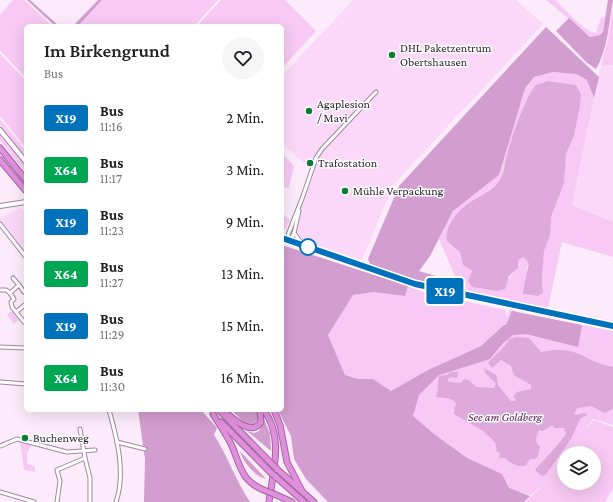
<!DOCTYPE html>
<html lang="de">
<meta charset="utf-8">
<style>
:root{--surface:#fff;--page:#f6f6f6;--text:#202124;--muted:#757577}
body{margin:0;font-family:"Crimson Pro",serif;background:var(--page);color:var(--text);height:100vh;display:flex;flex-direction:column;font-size:15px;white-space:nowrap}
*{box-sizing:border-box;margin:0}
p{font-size:13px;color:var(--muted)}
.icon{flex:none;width:22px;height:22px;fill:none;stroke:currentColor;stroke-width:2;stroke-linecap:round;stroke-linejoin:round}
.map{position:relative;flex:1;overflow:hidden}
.sheet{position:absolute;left:24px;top:24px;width:260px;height:388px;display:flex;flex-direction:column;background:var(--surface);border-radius:6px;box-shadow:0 4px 16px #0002}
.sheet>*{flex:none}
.badge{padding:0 8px;border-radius:3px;font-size:14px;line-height:26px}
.buttons{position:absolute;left:557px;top:446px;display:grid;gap:8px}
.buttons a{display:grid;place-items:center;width:44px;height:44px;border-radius:50%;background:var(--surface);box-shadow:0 4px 16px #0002;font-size:20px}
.map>.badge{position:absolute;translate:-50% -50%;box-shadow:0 0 0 2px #fff}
.round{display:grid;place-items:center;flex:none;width:42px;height:42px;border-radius:21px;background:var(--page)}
.overview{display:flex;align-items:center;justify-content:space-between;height:68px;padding:0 20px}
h1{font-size:19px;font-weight:600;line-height:30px}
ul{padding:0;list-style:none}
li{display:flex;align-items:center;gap:12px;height:52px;padding:0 20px}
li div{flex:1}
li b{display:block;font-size:15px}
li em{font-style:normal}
li .badge{min-width:44px;font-weight:700;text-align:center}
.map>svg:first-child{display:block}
</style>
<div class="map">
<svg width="613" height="502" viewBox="0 0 613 502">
<rect width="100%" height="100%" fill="#fcebfb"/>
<g fill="#fbd8f9">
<path d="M 353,0 L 516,0 L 543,24 L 394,184 L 361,262 L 301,240 L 297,236 L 296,225 L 314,173 L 282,143 L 282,76 Z"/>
<path d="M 601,65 L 613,65 L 613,222 L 572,205 Z"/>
<path d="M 21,207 L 26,213 L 26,255 L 0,222 L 0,218 Z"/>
</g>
<g fill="#f7c9f4" fill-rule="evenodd">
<path d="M 13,0 L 24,0 L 52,26 L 26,26 L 26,78 L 0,50 L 0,15 Z"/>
<path d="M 102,0 L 218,0 L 194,26 L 78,26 Z"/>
<path d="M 221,0 L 285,0 L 316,31 L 282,68 L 282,26 L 197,26 Z"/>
<path d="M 546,0 L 555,0 C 567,10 581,30 596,33 L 601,18 L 605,16 L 603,32 L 600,35 L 591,37 Z"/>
<path d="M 613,8 L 613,65 L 601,65 L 607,44 Z"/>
<path d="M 0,54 L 26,81 L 26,148 L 0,116 Z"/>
<path d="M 553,72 L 576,74 L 587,80 L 594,98 L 572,205 L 613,222 L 613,257 L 562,242 L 548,308 L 508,302 L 459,291 L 458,283 L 439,239 L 453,211 L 499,175 L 524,88 L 534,77 ZM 548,81 L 576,85 L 581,94 L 580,106 L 574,136 L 566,154 L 564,183 L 551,217 L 544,251 L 542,281 L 543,293 L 538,296 L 525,295 L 523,292 C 525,284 526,268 529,264 L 524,257 L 518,260 C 519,270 504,284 497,291 L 472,287 L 468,281 L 472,271 L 463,265 L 460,252 L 448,241 C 445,228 462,208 472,201 C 481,195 493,191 499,181 C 505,173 504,165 507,155 C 510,141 526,95 536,85 Z"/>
<path d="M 0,119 L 26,151 L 26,159 L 0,125 Z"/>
<path d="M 0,133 L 26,165 L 26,173 L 0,140 Z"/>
<path d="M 282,153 L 294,166 L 289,188 L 282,187 Z"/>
<path d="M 282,206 L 285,216 L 290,220 L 283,233 Z"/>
<path d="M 408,286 L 426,293 L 505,310 L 507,317 L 510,309 L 516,311 L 578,342 L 582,325 L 613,331 L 613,425 L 593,419 L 584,431 L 594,420 L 613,427 L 613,489 L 605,502 L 525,502 L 546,483 L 531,495 L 457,476 L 380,434 L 412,386 L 482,351 L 504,325 L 481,346 L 428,370 L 391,391 L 373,379 L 358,379 L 345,375 L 328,335 L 353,295 L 374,292 L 405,296 ZM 564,453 L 594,453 L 594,483 L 564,483 Z"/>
<path d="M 551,309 L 613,321 L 613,324 L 559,313 Z"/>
<path d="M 13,310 L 20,319 L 14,324 L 7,315 Z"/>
<path d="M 20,441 L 32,445 L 27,453 L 27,463 L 35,467 L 35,472 L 24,470 Z"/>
</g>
<g fill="#d29dcf">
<path d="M 27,0 L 30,0 L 59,26 L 55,26 Z"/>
<path d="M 98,0 L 102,0 L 78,26 L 73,26 Z"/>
<path d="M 608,0 L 613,0 C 609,22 608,49 596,69 L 586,62 L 556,31 L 569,18 L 590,37 L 600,35 L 603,32 Z"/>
<path d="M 546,27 L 599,77 L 594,98 L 587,80 L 576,74 L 553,72 L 534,77 L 525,88 L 499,175 L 453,211 L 430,256 L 419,271 C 433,275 446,278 458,286 L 459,291 L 420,282 L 370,264 L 368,259 L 399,186 Z"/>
<path d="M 282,245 L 408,286 L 405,296 L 374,292 L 353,295 L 328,335 L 345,375 L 358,379 L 373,379 L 391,391 L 428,370 L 481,346 L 504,325 L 506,325 L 512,311 L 582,325 L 578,347 L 526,334 L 513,335 L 503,343 L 490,359 L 439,375 L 419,395 L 413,416 L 434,434 L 467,458 L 502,474 L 509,488 L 530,496 L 524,502 L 328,502 L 306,479 L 294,459 L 291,436 L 278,410 L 282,410 Z"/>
<path d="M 138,410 L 201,410 L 217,428 L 214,435 C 228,457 236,481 250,502 L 144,502 L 145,459 Z"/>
<path d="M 231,410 L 255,410 L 259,414 L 258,420 L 252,425 L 246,424 Z"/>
<path d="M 264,420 L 270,433 L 271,451 L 247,431 L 254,433 L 259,431 Z"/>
<path d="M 240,451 L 266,479 C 254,475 244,464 240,451 Z"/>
</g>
<g fill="#dea9db">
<path d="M 548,81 L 576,85 L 581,94 L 580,106 L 574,136 L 566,154 L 564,183 L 551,217 L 550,235 L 544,251 L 542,281 L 543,293 L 538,296 L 523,294 C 523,290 528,266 529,264 L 524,257 L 518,260 L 518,268 L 509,276 L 505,289 L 497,291 L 472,287 L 468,281 L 472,271 L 463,265 L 460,252 L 447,241 C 444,226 460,208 472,201 C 481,195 493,191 499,181 C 505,173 504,165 507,155 C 510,141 526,95 536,85 Z"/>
<path d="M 517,337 L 529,338 L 541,352 C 580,344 581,361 613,367 L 613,409 L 605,413 L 591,406 L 577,408 L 574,415 L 585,413 L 587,415 L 580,419 L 571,439 L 546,474 L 542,476 L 535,470 C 546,457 557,447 566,434 L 564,428 L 555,428 L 552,425 L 543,431 L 539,430 L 536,438 L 537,444 L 540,446 L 538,456 L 535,459 L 530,459 L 526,465 C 519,468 511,464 505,458 L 499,458 L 500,453 L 497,452 L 495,442 L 483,431 L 454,414 L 455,406 L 457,405 C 451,396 446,399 436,397 C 439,390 437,384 439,376 L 447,375 L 451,372 L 458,372 L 457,378 L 451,377 L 447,379 L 449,382 L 461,383 L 464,379 L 469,380 L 476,387 L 494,388 L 496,383 L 486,374 L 484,368 L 496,375 L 498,385 L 511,401 L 515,401 L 516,399 L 513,397 L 517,392 L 531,389 L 531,385 L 514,375 L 511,366 L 501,360 L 492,368 L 488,363 C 493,357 508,345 509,339 Z"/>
</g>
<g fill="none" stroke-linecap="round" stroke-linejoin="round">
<path stroke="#dea9db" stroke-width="1" d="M 411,416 L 412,414"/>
<g stroke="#a287a0" stroke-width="5">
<g id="street">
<path d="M 0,224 L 26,257"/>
<path d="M 294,233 L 302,244"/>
<path d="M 286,240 L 303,196 L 316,158 L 322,149 L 376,92"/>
<path d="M 290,241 L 294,233 L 299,211"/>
<path d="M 13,278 L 19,285"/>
<path d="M 0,290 L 6,290 L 10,293"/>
<path d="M 26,291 L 24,292 L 19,285 L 10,293 L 14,299 L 11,302 L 12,307 L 16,312 L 26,304"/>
<path d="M 16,312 L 24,322 L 26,321"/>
<path d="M 0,347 L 26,348"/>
<path d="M 0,382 L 26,384"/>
<path d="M 109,410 C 117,438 126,473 116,502"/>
<path d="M 80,429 L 85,458 L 90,478 L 90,502"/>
<path d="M 117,442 L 145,449"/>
<path d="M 0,446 L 17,439 L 67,452 L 95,450"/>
<path d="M 0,492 L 34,502"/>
<path d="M 57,502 L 60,481 L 57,470 L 85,458"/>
</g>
</g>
<g stroke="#a287a0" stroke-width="6">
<g id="secondary">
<path d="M 0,130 L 26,162"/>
<path d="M 0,206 L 26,202"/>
<path d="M 282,238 L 415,284 L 613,326"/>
</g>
</g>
<g stroke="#a0679d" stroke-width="7">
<g id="highway">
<path d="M 0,148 L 26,180"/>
<path d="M 0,160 L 26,191"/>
<path d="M 219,410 L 270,462"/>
<path d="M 221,410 C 233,416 250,438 261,422 L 260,410"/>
<path d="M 264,410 C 284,438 273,471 269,502"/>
<path d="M 274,410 L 280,425 L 287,462 L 302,491"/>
<path d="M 213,414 C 219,424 226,434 231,444 C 241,466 240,481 266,491"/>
<path d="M 221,422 L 269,471"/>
<path d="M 277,469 L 314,502"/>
<path d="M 276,477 L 304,502"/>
<path d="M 274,494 L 292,502"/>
</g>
</g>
<use href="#street" stroke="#fff" stroke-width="3"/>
<use href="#secondary" stroke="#fff" stroke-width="4"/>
<use href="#highway" stroke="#e18fdd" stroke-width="5"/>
<g stroke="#a0679d" stroke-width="7" stroke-linecap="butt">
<g id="highway-bridge">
<path d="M 270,462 L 277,469"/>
<path d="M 269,471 L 276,477"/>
<path d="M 266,491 L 274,494"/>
</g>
</g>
<use href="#highway-bridge" stroke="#e18fdd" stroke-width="5"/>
</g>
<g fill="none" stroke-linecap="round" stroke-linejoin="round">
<g stroke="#fff" stroke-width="9">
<path id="line" d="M 282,238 L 415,284 L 613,326"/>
</g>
<use href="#line" stroke="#0072bc" stroke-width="6"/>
</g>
<g fill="#0a7d33" stroke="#fefefe" stroke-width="1.5">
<circle cx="392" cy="55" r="4"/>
<circle cx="309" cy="111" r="4"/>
<circle cx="310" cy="163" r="4"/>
<circle cx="345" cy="191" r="4"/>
<circle cx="25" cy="438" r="4"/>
</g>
<circle fill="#fff" stroke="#0072bc" stroke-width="2" cx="308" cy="247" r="8"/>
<g text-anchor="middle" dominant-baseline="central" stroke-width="3" stroke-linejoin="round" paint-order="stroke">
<g font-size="12" fill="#281e27" stroke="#fefefe" text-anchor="start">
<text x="400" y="48">DHL Paketzentrum<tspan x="400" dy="14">Obertshausen</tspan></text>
<text x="317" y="104">Agaplesion<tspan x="317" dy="14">/ Mavi</tspan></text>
<text x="318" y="163">Trafostation</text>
<text x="353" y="191">Mühle Verpackung</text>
<text x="33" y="438">Buchenweg</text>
</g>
<g font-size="12" font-style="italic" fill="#591b59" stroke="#fefefe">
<text x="505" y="417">See am Goldberg</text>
</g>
</g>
</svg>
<div class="buttons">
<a><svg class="icon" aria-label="layers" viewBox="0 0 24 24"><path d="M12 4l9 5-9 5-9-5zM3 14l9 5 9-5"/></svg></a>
</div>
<b class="badge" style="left:445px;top:291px;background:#0072bc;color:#fff">X19</b>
<section class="sheet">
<div class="overview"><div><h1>Im Birkengrund</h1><p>Bus</p></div><a class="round"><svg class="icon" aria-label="heart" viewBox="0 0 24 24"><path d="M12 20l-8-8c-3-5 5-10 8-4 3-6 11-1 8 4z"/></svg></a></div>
<ul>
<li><span class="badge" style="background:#0072bc;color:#fff">X19</span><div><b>Bus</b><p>11:16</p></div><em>2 Min.</em></li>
<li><span class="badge" style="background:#00a651;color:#fff">X64</span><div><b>Bus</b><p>11:17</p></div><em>3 Min.</em></li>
<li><span class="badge" style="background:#0072bc;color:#fff">X19</span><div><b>Bus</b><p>11:23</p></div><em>9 Min.</em></li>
<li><span class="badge" style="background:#00a651;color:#fff">X64</span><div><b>Bus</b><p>11:27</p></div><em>13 Min.</em></li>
<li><span class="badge" style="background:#0072bc;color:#fff">X19</span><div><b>Bus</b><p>11:29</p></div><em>15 Min.</em></li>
<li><span class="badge" style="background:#00a651;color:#fff">X64</span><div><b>Bus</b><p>11:30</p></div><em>16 Min.</em></li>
</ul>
</section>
</div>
